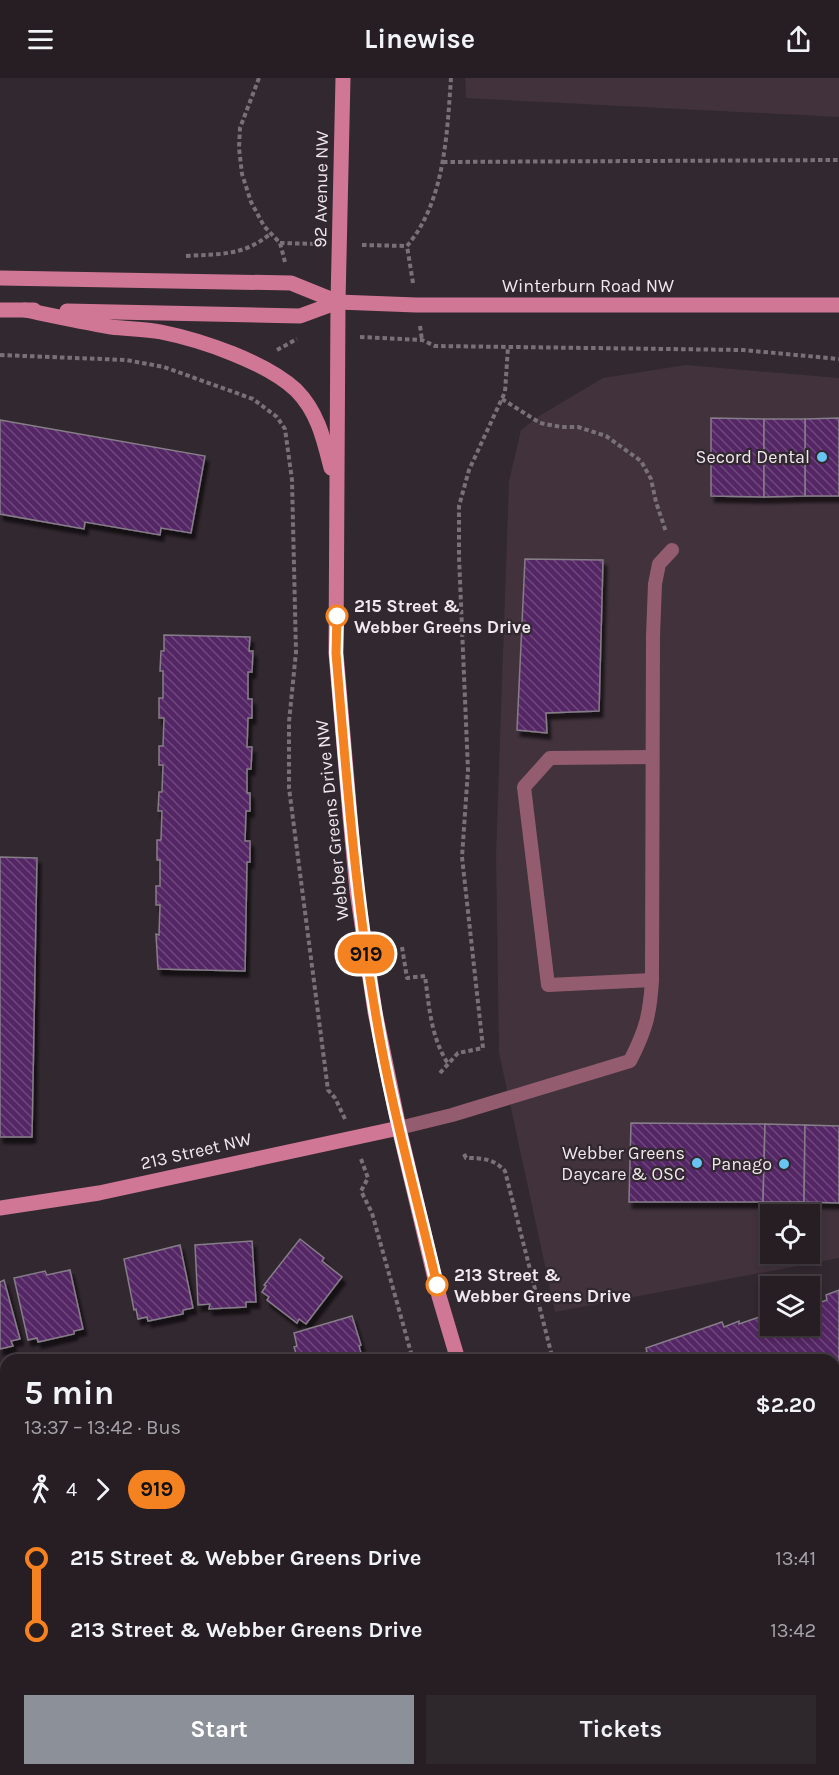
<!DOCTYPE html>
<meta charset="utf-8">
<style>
:root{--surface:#261e23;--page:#2e272b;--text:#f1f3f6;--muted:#a4a2a6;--line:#423c41;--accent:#8c9099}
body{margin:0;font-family:Karla,sans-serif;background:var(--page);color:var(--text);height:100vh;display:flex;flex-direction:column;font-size:22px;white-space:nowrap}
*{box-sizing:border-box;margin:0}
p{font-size:20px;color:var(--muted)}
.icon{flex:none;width:33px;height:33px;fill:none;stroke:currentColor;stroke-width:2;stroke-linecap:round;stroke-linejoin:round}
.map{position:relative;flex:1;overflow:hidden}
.drawer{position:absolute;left:0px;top:1276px;width:840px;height:422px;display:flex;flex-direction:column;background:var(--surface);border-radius:18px 18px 0 0;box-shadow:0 3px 9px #0003,0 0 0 2px var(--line)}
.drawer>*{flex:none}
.badge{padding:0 12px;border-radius:20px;font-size:21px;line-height:39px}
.tools{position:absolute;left:760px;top:1126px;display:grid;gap:12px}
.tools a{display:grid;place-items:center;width:60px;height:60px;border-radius:0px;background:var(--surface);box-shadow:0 3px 9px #0003,0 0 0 2px var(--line);font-size:30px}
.map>.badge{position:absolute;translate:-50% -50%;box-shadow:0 0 0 3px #fff}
.legs{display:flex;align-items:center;gap:9px;height:66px;padding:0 24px;font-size:20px}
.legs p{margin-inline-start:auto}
.overview{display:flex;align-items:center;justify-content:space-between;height:102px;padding:0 24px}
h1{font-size:33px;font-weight:700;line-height:45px}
.primary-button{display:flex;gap:12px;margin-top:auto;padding:12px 24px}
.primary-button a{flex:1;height:69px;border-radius:0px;background:var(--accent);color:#fff;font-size:24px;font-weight:700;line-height:69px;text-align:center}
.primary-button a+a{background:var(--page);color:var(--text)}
ul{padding:0 24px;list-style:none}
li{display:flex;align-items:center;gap:21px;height:72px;font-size:22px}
li i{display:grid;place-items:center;width:9px;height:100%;margin:0 8px;background:currentColor}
li i::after{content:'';width:15px;height:15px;margin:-8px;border:4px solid;border-radius:50%;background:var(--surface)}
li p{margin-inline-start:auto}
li:first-child i{background:linear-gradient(#0000 50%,currentColor 0)}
li:last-child i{background:linear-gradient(currentColor 50%,#0000 0)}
header{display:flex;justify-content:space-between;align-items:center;height:78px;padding:0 24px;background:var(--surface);font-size:27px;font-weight:700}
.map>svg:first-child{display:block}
</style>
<header><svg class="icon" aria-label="menu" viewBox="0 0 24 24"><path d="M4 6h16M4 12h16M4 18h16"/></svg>Linewise<svg class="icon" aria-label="share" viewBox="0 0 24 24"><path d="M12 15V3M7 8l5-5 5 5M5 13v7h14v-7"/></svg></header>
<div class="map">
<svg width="839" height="1697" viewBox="0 0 839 1697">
<defs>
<pattern id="building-back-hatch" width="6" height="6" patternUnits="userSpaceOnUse" patternTransform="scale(1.5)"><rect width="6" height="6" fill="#552865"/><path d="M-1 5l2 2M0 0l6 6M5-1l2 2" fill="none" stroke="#6e477b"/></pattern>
<filter id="shadow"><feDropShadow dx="3.5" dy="6" stdDeviation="1.5" flood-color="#0009"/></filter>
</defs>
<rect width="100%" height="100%" fill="#32282f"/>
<g fill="#41323c" fill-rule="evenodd">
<path d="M 465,0 L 839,0 L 839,39 L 466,20 Z"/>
<path d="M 686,287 L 839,300 L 839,1180 L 555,1234 L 499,975 L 496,777 L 509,403 L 521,352 L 539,338 L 603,300 ZM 771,1137 L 810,1137 L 810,1176 L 771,1176 Z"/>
</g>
<g fill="url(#building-back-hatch)" stroke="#857d88" stroke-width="1.5" filter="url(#shadow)">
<path d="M 711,340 L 764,341 L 764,419 L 711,418 Z"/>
<path d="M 839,340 L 839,418 L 805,418 L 805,341 Z"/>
<path d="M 764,341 L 805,341 L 805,418 L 764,419 Z"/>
<path d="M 0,342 L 205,378 L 191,455 L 161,450 L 160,457 L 85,444 L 84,451 L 0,436 Z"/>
<path d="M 525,481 L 603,482 L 599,633 L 546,635 L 547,655 L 517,652 Z"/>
<path d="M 164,557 L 250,559 L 249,573 L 253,573 L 252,594 L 248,594 L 248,621 L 252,621 L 252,640 L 248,640 L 247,669 L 252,669 L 251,691 L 247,691 L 247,715 L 250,715 L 250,733 L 246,733 L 245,763 L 250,763 L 250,784 L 247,784 L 245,893 L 158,891 L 156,856 L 159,857 L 160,827 L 156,827 L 156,808 L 160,808 L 160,782 L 157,782 L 157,762 L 161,762 L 162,733 L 158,733 L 159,714 L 162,714 L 163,687 L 159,687 L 159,668 L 163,668 L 164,640 L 159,640 L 159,620 L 163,620 L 163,593 L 160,593 L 161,573 L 164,573 Z"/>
<path d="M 0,779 L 37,780 L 32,1059 L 0,1059 Z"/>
<path d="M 631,1045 L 765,1046 L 763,1124 L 629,1124 Z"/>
<path d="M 765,1046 L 805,1047 L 804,1124 L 763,1124 Z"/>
<path d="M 805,1047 L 839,1048 L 839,1125 L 804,1124 Z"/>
<path d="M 300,1161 L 324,1180 L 322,1183 L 342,1199 L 306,1246 L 299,1241 L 297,1245 L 267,1222 L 269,1219 L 262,1214 L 266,1208 L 264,1207 Z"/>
<path d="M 252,1163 L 256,1224 L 246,1224 L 246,1229 L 209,1231 L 210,1226 L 198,1227 L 195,1167 Z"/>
<path d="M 180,1167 L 193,1230 L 183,1232 L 183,1236 L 148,1243 L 147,1239 L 138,1241 L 136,1231 L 134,1232 L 124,1181 Z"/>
<path d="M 70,1192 L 83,1251 L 74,1253 L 74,1256 L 38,1264 L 37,1260 L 28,1262 L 14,1200 L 45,1193 L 47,1197 Z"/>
<path d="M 4,1202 L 20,1261 L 11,1263 L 13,1268 L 0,1271 L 0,1204 Z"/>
<path d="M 839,1212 L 839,1311 L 834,1313 L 834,1282 L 623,1282 L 647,1274 L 646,1270 L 722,1244 L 724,1249 L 739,1243 L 739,1246 L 768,1236 L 765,1228 L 771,1226 L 771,1248 L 810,1248 L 810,1228 L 827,1222 L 826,1217 Z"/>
<path d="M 352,1238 L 361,1267 L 359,1268 L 363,1282 L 298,1282 L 294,1269 L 297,1268 L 294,1255 Z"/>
<path d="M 0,1610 L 6,1616 L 6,1639 L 0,1645 Z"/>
<path d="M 834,1665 L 838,1665 L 839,1669 L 839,1697 L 743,1697 L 741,1692 L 834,1692 Z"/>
<path d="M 268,1692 L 272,1692 L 273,1697 L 253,1697 Z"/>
<path d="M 397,1692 L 479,1692 L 481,1697 L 399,1697 Z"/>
</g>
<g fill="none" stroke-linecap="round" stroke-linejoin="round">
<g stroke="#797177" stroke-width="4" stroke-dasharray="4.5 3" stroke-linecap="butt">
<path d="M 259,0 L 240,50 L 239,70 L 242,96 L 251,124 L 264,148 L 280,165 L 285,184"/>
<path d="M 443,84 L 839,82"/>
<path d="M 280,165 L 318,166"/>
<path d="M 362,167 L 407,168"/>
<path d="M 186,178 C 218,176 244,178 270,156"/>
<path d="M 413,205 L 407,168 C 445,123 447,56 451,0"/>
<path d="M 420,248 L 422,262"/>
<path d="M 360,259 L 422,262 L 435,268 L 743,272 L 839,281"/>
<path d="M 277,272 L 297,261"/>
<path d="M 0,277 L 126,282 L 164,289 L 253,321 L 277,339 L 285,351 L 292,402 L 296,574 L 289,644 L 289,710 L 328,1012 L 335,1020 L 345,1041"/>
<path d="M 502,321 L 540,345 L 561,349 L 578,349 L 606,358 L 641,383 L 651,401 L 656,424 L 666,454"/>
<path d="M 402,869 L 407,900 L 425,898 C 429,928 431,961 449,987"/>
<path d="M 440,995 L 458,975 L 483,970 L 462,779 L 468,692 L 459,479 L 459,428 L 469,392 L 505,314 L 508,269"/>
<path d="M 464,1076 L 466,1080 C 483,1080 494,1081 505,1093 L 553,1282"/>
<path d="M 361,1081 L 368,1100 L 361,1113 L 372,1135 L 413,1282"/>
<path d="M 0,1665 L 6,1669"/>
<path d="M 559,1692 L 561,1697"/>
<path d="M 707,1692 L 709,1697"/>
</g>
<g stroke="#945d6f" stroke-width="14">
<path d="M 652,902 L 548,907 L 524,709 L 550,680 L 652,679"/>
<path d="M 399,1050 L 452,1037 L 630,983 C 646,952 650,936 652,902 L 653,558 L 655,506 L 659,486 L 672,472"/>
</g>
<g stroke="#945d6f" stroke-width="15">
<path d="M 344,1692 L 346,1697"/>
<path d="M 49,1697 L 68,1692"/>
</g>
<g stroke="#d07795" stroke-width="15">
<path d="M 343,0 L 338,224 L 336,575 L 350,738 L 357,814 L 375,934 L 399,1050 L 439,1218 L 458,1282"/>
<path d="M 0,200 L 291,205 L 338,224 L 416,227 L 839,227"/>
<path d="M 0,232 L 34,232"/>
<path d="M 25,232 C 54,238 82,244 111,249 C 128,251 145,251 161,254 C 201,262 266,284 296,312 C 318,334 324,362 331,390"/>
<path d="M 67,233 L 300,238 L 338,224"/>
<path d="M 0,1130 L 99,1115 L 399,1050"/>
<path d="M 612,1692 L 614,1697"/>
</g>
</g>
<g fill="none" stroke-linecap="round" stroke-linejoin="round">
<g stroke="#fff" stroke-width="14">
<path id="line-1" d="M 337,538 L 336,575 C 346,694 355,814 375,932 C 390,1025 416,1116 437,1207"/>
</g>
<use href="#line-1" stroke="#f58220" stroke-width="9"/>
</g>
<g fill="#68c4f0" stroke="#32282f" stroke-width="2">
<circle cx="822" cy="379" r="6"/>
<circle cx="697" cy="1085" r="6"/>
<circle cx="784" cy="1086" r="6"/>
</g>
<g fill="#fff" stroke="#f58220" stroke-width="3">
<circle cx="337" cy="538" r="10"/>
<circle cx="437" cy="1207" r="10"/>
</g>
<g text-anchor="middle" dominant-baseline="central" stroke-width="4.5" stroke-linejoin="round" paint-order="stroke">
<g font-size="18" fill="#efe8ed" stroke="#32282f">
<text transform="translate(321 111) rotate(-89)">92 Avenue NW</text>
<text x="588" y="208">Winterburn Road NW</text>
<text transform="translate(332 742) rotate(-96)">Webber Greens Drive NW</text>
<text transform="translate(196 1073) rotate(-13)">213 Street NW</text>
</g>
<g font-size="18" fill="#efe8ed" stroke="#32282f" text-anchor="end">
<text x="810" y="379">Secord Dental</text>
<text x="685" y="1075">Webber Greens<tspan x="685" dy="21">Daycare &amp; OSC</tspan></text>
<text x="772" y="1086">Panago</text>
</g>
<g font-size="18" font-weight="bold" fill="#efe8ed" stroke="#32282f" text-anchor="start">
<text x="354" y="528">215 Street &amp;<tspan x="354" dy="21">Webber Greens Drive</tspan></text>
<text x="454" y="1197">213 Street &amp;<tspan x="454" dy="21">Webber Greens Drive</tspan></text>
</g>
</g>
</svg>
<div class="tools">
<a><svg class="icon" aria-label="locate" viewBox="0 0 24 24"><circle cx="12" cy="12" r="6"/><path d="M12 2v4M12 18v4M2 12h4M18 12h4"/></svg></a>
<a><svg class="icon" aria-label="layers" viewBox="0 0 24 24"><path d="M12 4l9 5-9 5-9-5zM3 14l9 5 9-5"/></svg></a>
</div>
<b class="badge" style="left:366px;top:876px;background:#f58220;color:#111">919</b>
<section class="drawer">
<div class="overview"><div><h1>5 min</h1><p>13:37 – 13:42 · Bus</p></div><b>$2.20</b></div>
<div class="legs"><svg class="icon" aria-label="walk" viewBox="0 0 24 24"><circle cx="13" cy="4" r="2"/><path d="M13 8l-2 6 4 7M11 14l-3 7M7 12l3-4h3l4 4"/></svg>4<svg class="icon" aria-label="forward" viewBox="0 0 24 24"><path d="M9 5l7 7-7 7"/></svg><b class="badge" style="background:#f58220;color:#111">919</b></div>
<ul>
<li><i style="color:#f58220"></i><b>215 Street &amp; Webber Greens Drive</b><p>13:41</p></li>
<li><i style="color:#f58220"></i><b>213 Street &amp; Webber Greens Drive</b><p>13:42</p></li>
</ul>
<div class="primary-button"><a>Start</a><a>Tickets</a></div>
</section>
</div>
